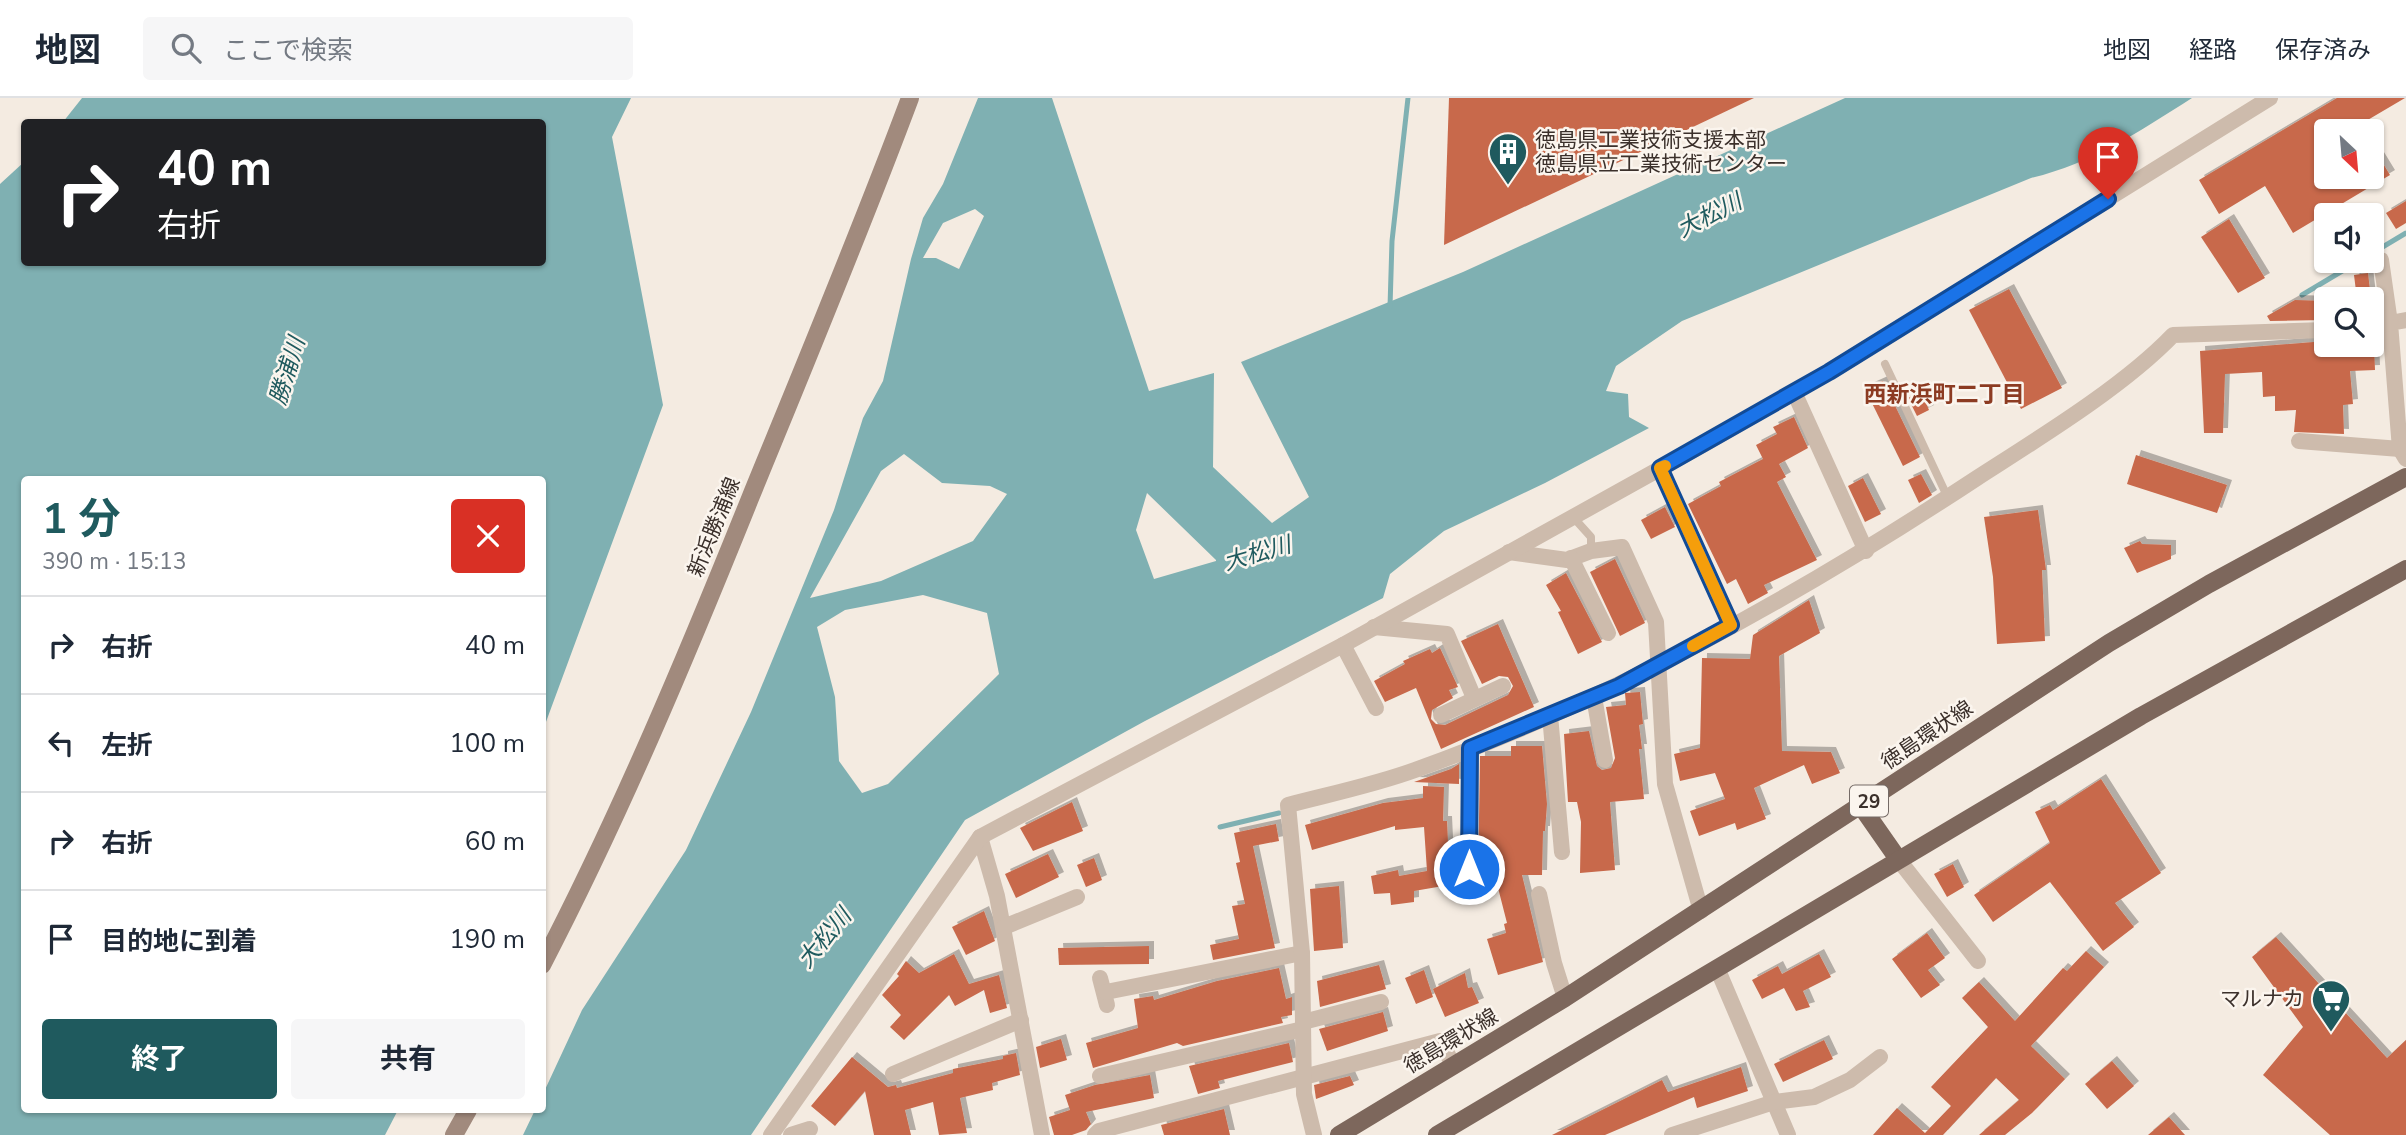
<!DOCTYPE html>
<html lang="ja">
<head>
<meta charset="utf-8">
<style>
  body { margin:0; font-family:"Nunito Sans","Noto Sans JP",sans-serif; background:#f6f6f7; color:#1f2937; height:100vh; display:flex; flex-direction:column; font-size:26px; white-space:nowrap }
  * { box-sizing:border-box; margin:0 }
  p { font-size:23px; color:#747a83 }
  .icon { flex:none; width:38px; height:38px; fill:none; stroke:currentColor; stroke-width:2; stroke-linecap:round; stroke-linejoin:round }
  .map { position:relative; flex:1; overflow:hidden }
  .drawer { position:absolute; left:21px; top:378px; width:525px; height:637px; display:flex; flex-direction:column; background:#fff; border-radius:7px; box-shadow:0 2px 5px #0004 }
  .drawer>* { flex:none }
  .guide { position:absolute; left:21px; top:21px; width:525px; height:147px; border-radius:7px; box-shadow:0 2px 5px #0004; background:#202124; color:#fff; overflow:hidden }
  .needle { width:46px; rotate:154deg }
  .fabs { position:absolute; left:2314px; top:21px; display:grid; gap:14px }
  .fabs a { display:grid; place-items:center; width:70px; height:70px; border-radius:7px; background:#fff; box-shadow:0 2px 5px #0004; font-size:35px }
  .pin { position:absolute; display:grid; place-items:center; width:60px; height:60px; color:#fff; margin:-72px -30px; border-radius:50% 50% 50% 0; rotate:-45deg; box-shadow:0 0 7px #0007 }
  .pin .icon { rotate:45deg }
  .me { position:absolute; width:77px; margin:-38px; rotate:0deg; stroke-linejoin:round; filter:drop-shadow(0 0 5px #0008) }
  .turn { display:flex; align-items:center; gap:24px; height:147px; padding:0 21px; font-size:32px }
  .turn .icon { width:91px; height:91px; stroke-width:2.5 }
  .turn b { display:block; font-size:49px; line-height:60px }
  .round { display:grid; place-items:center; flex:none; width:74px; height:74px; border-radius:7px; background:#f6f6f7 }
  .summary { display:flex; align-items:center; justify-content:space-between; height:119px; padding:0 21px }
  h1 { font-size:42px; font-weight:700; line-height:52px; color:#1f5a5e }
  .cta { display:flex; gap:14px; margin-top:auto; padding:14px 21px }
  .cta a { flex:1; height:80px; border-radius:7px; background:#1f5a5e; color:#fff; font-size:28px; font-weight:700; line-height:80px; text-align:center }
  .cta a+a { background:#f6f6f7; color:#1f2937 }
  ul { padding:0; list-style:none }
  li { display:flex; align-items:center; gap:21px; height:98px; padding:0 21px; border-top:2px solid #e0e1e3 }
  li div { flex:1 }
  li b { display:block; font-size:26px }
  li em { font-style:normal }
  header { display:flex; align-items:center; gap:42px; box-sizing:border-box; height:98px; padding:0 35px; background:#fff; border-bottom:2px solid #e0e1e3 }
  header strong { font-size:33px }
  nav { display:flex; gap:38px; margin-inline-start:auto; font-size:24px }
  .search { width:490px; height:63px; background:#f6f6f7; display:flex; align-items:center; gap:18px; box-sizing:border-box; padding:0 24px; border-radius:7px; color:#747a83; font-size:26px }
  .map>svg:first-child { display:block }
</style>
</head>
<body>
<header>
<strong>地図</strong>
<div class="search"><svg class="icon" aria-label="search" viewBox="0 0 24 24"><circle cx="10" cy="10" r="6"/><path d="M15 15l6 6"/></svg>ここで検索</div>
<nav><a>地図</a><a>経路</a><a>保存済み</a></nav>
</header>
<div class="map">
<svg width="2406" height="1037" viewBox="0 0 2406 1037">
  <defs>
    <filter id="shadow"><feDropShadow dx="5" dy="-5" stdDeviation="0" flood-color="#0004"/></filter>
  </defs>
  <rect width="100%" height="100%" fill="#f4ebe1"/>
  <g fill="#7fb0b2" fill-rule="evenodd">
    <polygon points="82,0 631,0 612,39 663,307 543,632 542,382 24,382 24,1012 398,1012 385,1037 0,1037 0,86 24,64 24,164 542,164 542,24 63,24"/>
    <path d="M 978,0 L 1052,0 L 1149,293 L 1214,275 L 1213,369 L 1272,425 L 1309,399 L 1241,264 L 1463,174 L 1845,0 L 2192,0 C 2140,33 2091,66 2031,80 L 1682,223 L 1616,268 L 1606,293 L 1628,296 L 1629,319 L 1649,330 L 1545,385 L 1444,433 L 1390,476 L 1383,500 L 1145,623 L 965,722 L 751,1037 L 523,1037 L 535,1012 L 542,1012 L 543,996 L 582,912 L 686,752 L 751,614 L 834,412 L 863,320 L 883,283 L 911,161 L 923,120 L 943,86 ZM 975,111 L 984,118 L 959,171 L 936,160 L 923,160 L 943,125 ZM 904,356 L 942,385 L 990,388 L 1007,396 L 973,443 L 881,483 L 810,500 L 881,373 ZM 1147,395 L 1216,462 L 1216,463 L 1154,481 L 1136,432 ZM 923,497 L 987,515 L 999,576 L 888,686 L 862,695 L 839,663 L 835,599 L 817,529 L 845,512 Z"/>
  </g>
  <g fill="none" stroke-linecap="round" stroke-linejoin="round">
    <g stroke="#7fb0b2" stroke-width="5">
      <polyline points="2371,156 2406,135"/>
      <polyline points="2302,197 2359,163"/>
      <polyline points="1390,209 1392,143 1408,0"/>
      <polyline points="1220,729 1279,715"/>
    </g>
  </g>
  <g fill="#c8694b" filter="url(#shadow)">
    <polygon points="1449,0 1754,0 1444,147"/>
    <polygon points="2337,0 2405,0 2349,33 2326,33 2326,79 2371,79 2371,46 2390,77 2293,135 2265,88 2219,116 2199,82"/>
    <polygon points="2406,103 2406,125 2396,131 2386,115"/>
    <polygon points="2229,121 2265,180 2238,195 2201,139"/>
    <polygon points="2368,175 2371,201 2357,201 2354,177"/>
    <polygon points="2009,191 2062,290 2021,311 1969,212"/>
    <polygon points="2295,202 2326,203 2326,222 2270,223 2267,218"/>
    <polygon points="2326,243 2326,247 2335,249 2374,247 2375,272 2350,273 2353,306 2343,307 2344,336 2294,334 2296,312 2275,313 2275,298 2263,299 2262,274 2225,276 2223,335 2204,335 2200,253"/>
    <polygon points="1883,283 1920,359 1903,368 1865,291"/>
    <polygon points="1921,294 1929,312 1917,318 1908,300"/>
    <polygon points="1794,319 1808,350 1779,366 1786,379 1777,384 1817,462 1764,487 1768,495 1748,506 1736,481 1727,486 1688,406 1721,388 1719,384 1763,361 1756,347 1777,336 1773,329"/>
    <polygon points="2136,357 2227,387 2217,415 2127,386"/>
    <polygon points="1921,376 1932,397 1919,405 1908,382"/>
    <polygon points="1863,380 1881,416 1865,424 1848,388"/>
    <polygon points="1665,409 1675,429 1651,441 1641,422"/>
    <polygon points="2038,412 2046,472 2042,472 2045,543 1997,546 1993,479 1984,419"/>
    <polygon points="2140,443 2142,446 2171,447 2171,461 2137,475 2124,450"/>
    <polygon points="1615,461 1645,525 1620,538 1590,474"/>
    <polygon points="1566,475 1602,544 1578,556 1558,514 1561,513 1546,487"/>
    <polygon points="1809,502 1820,535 1779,558 1782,653 1831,654 1840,675 1812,686 1804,667 1754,690 1766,721 1737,732 1735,725 1699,738 1690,713 1725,701 1715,675 1680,683 1674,656 1700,650 1702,560 1750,561 1753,537"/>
    <polygon points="1498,526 1534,609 1441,651 1416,590 1385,604 1374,583 1405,566 1403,563 1430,551 1432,555 1440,550 1458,589 1449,592 1453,600 1432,612 1431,621 1436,626 1445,627 1508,597 1513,588 1508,579 1499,578 1482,586 1461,543"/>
    <polygon points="1640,594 1643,626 1639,627 1642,651 1639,651 1644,701 1610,704 1615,772 1580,775 1581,724 1577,704 1568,704 1564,636 1589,633 1597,668 1602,672 1611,670 1615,660 1606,609 1626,607 1625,595"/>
    <polygon points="1511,648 1542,648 1547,706 1545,733 1543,733 1542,777 1522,777 1543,864 1498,877 1487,841 1506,835 1504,826 1507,825 1496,782 1478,783 1480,658 1511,658"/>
    <polygon points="1459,666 1459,686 1414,684 1451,671"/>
    <polygon points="2101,681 2161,775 2115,805 2134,829 2103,853 2050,784 1993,824 1974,797 2050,745 2035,714 2050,707 2053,712"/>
    <polygon points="1423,688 1444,689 1443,723 1447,723 1449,766 1445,766 1449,787 1414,793 1414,804 1391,807 1390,795 1374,796 1371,778 1398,772 1399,778 1427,773 1424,729 1395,732 1395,728 1312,752 1305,727 1383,705 1423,700"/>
    <polygon points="1072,704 1083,733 1033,753 1020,730"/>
    <polygon points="1276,726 1279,743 1253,748 1275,850 1213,862 1210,847 1239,841 1232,808 1245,806 1236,765 1240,764 1234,735"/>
    <polygon points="1048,756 1059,779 1016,800 1005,776"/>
    <polygon points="1094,760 1102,782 1086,789 1077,767"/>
    <polygon points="1953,766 1964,789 1947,799 1934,776"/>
    <polygon points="1339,788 1343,850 1314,853 1310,791"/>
    <polygon points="984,813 995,843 966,857 952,829"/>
    <polygon points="1927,835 1945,860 1928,872 1940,887 1921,900 1892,861"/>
    <polygon points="2276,839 2387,960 2406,942 2406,1037 2330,1037 2263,977 2303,929 2252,859"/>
    <polygon points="1149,848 1149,866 1059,867 1058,850"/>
    <polygon points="2086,853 2104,869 2031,948 2065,981 2032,1015 2005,1037 1979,1037 2019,1002 1996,980 1943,1037 1873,1037 1897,1010 1925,1035 1951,1008 1931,989 1988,929 1962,900 1979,884 2015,923 2063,870 2067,873"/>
    <polygon points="954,856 969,886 999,877 1007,910 990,915 984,892 955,908 949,897 904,942 890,929 901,917 882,897 899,878 897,876 906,863 919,875"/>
    <polygon points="1819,856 1831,879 1803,893 1810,909 1796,913 1784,890 1762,901 1752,882 1778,868 1782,876"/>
    <polygon points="1379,867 1386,891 1320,909 1317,883"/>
    <polygon points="1279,870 1286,901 1292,899 1292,917 1281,919 1283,925 1183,948 1177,945 1093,970 1086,945 1138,930 1134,901 1153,898 1154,902 1217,883"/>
    <polygon points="1424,872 1433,899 1416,906 1405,880"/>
    <polygon points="1465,875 1468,890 1472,889 1479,905 1445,919 1433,891"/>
    <polygon points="1383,914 1388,933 1327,953 1319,931"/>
    <polygon points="1061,941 1067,962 1040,970 1036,949"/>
    <polygon points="1824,942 1833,961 1783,984 1774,966"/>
    <polygon points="1289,945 1293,964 1218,983 1220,990 1198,996 1189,968"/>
    <polygon points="1016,955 1020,977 992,985 993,992 960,1000 967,1035 939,1037 933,1004 905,1012 911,1037 874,1037 865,993 835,1028 811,1008 852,959 888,989 896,987 897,990 953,975 953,971 1003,961 1003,958"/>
    <polygon points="2112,963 2134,988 2107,1011 2085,986"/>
    <polygon points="1741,969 1748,993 1697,1010 1694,999 1605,1037 1552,1037 1662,982 1668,994"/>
    <polygon points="1150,977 1154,1000 1086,1014 1091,1026 1086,1032 1072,1037 1054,1037 1049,1019 1070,1012 1065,997 1095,987"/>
    <polygon points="1350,978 1354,987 1316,1001 1314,987"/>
    <polygon points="1224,1011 1230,1037 1164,1037 1161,1027"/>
    <polygon points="2169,1019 2185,1037 2148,1037"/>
  </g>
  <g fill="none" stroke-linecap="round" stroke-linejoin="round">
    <g stroke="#cdbbac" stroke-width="8">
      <polyline points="1885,266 1948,400"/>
      <polyline points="1573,419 1591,439 1591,453"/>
    </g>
    <g stroke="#cdbbac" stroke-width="16">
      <polyline points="2406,222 2390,225 2400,351 2406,361"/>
      <polyline points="2371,229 2390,225 2381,162"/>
      <polyline points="1794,294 1866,453"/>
      <polyline points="2299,343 2400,351"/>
      <polyline points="1660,370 1731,527"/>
      <polyline points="1509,454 1567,462 1591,453 1622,449 1656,524 1665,686 1701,813"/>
      <polyline points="1571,460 1608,535"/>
      <polyline points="1374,529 1447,536 1474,600"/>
      <polyline points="1343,547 1376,610"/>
      <polyline points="1594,599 1605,662"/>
      <polyline points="1441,617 1503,588"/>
      <polyline points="1550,617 1562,754"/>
      <polyline points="980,739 997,798 1042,1037"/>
      <polyline points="1898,761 1978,863"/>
      <polyline points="1469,771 1470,650"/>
      <polyline points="1539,796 1554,865 1565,900"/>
      <polyline points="1004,829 1077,799"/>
      <polyline points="1717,870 1788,1037"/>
      <polyline points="1100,880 1107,907"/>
      <polyline points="1106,894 1302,855"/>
      <polyline points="1303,924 1381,904"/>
      <polyline points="893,976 1021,922"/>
      <polyline points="1100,978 1303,931"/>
      <polyline points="771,1037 980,739 1343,547 1706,345 1829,274 2270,0"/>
      <polyline points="791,1037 810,1031"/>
      <polyline points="1095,1037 1099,1033 1440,943 1454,968"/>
      <path d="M 1314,1037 L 1304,996 L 1302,855 L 1288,707 C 1330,696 1374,687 1415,672 C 1614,601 1801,496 1977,380 C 2039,340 2123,289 2173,237 L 2326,232"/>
      <polyline points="1672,1037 1774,1004 1814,999 1850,982 1880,959"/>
    </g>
    <g stroke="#a18a7d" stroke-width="18">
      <path d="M 542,867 C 621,715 687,557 751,398 C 805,266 860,134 910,0"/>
      <polyline points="454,1037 468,1012"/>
    </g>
    <g stroke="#7d675c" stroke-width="18">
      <polyline points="1861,708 1898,761"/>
      <polyline points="1339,1037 1565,900 2109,545 2209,486 2406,379"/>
      <polyline points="1437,1037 2141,618 2406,471"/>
    </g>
  </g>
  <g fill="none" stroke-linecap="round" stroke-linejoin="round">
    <g stroke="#114b97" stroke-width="18">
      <polyline id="route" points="1469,771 1470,650 1619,588 1731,527 1660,370 1829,274 2108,101"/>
    </g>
    <use href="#route" stroke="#1a73e8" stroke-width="12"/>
    <polyline stroke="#f59e0b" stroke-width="12" points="1665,368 1660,370 1731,527 1693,548"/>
  </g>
  <defs>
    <g id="building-pin" transform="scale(2.0125)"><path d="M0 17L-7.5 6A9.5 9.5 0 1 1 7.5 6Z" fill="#1f5a5e" stroke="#fbf5ee"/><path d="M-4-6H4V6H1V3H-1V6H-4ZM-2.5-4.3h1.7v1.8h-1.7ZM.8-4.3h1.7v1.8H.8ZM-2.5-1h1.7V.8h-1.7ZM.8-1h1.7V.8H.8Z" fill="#fff"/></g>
    <g id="supermarket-pin" transform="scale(2.0125)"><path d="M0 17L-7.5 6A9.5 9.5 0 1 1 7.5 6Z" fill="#1f5a5e" stroke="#fbf5ee"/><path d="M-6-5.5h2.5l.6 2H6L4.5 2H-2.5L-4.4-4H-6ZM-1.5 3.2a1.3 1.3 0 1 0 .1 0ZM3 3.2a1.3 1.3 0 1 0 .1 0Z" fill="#fff"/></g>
  </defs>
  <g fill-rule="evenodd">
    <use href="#building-pin" x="1508" y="54"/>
    <use href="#supermarket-pin" x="2331" y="901"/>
  </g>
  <g text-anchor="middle" stroke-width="5" stroke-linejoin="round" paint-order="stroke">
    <rect fill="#fbf5ee" stroke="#756b66" stroke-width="2" x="1850" y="687.5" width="38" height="31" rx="5"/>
    <g font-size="19" font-weight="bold" fill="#3b302b">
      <text x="1869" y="710">29</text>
    </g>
    <g font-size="21" fill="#3b302b" stroke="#fbf5ee" text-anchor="start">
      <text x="1535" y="49">徳島県工業技術支援本部<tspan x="1535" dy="24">徳島県立工業技術センター</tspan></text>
      <text x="2304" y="908" text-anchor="end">マルナカ</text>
    </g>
    <g font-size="21" fill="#3b302b" stroke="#fbf5ee">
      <text transform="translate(714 429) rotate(-68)" y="7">新浜勝浦線</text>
      <text transform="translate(1927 637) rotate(-34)" y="7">徳島環状線</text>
      <text transform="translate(1451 943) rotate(-31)" y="7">徳島環状線</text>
    </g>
    <g font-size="23" font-style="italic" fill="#1f5a5e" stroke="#fbf5ee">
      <text transform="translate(1709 117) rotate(-27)" y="8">大松川</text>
      <text transform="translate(287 273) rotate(-73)" y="8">勝浦川</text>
      <text transform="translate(1257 455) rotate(-16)" y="8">大松川</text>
      <text transform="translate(824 840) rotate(-50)" y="8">大松川</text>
    </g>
    <g font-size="23" font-weight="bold" fill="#8c3b22" stroke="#fbf5ee">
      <text x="1944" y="304">西新浜町二丁目</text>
    </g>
  </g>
</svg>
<div class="fabs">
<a><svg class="needle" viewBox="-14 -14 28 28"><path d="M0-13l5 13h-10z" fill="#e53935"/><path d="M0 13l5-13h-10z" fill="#747a83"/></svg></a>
<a><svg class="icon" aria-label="sound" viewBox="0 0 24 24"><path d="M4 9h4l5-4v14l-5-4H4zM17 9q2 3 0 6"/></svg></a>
<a><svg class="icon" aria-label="search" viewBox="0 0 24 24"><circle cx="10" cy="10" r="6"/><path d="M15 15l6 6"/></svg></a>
</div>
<div class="pin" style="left:2108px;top:101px;background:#d93025"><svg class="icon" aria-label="arrive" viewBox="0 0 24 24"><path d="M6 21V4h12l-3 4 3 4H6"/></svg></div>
<svg class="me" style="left:1469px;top:771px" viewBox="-20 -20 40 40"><circle r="17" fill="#1a73e8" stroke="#fff" stroke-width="3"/><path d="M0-11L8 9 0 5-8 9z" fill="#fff"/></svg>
<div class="guide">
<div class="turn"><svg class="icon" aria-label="right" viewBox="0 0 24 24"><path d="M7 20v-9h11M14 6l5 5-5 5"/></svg><div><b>40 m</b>右折</div></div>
</div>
<section class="drawer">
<div class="summary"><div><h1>1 分</h1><p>390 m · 15:13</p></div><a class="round" style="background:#d93025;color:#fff"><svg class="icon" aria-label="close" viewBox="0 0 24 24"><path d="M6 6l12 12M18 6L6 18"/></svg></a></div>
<ul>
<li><svg class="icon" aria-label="right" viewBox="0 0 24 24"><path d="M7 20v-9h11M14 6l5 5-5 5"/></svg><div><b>右折</b></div><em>40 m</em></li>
<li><svg class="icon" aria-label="left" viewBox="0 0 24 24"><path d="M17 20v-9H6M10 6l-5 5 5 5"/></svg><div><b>左折</b></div><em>100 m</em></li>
<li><svg class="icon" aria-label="right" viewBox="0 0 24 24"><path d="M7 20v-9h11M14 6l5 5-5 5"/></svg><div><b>右折</b></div><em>60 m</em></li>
<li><svg class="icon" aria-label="arrive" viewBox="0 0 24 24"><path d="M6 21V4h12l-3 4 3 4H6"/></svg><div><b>目的地に到着</b></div><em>190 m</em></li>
</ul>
<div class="cta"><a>終了</a><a>共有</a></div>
</section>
</div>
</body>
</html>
